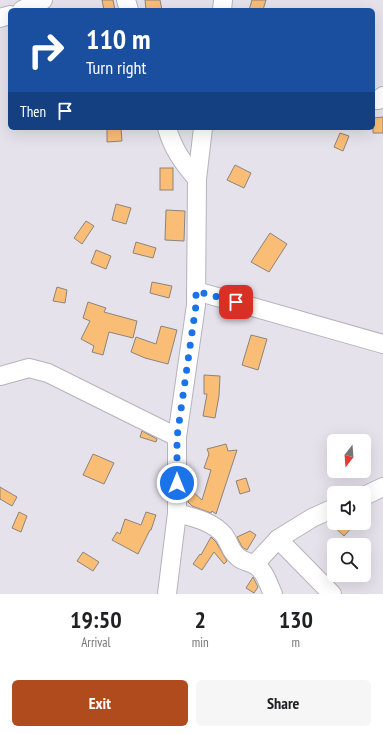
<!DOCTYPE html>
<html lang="en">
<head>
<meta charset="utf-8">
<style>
  body { margin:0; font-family:"PT Sans Narrow",sans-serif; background:#f6f6f6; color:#202124; height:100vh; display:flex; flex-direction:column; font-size:15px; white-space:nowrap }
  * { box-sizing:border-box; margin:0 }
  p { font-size:13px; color:#757577 }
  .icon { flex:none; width:22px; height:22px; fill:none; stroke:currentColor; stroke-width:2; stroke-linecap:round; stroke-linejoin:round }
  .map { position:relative; height:594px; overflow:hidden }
  .details { display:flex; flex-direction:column; background:#fff; flex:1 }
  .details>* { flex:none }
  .top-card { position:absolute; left:8px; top:8px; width:367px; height:122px; border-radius:6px; box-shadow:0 4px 16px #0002; background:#1a4fa0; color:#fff; overflow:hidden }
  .needle { width:26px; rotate:197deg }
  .buttons { position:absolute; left:327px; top:434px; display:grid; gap:8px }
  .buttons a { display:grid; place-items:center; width:44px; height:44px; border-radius:6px; background:#fff; box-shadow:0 4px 16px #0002; font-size:20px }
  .pin { position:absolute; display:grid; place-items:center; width:34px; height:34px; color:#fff; margin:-17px; border-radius:8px; box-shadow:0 2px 6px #0006 }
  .me { position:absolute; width:44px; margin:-22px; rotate:0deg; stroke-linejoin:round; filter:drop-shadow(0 0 3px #0008) }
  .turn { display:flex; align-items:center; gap:14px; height:84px; padding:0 12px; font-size:18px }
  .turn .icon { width:52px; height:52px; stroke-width:2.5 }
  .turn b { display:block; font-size:28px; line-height:34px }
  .then { display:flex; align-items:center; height:38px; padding:0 12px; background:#0003; gap:8px; font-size:15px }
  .eta { display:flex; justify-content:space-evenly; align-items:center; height:68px; text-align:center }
  .eta b { font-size:24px; font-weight:700; line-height:28px }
  .cta { display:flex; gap:8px; margin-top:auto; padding:8px 12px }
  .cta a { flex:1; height:46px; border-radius:6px; background:#b04b1d; color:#fff; font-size:16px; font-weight:700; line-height:46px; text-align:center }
  .cta a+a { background:#f6f6f6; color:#202124 }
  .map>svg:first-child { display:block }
</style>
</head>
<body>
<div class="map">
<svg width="383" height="594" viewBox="0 0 383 594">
  <rect width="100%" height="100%" fill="#e6e2eb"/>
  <g fill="#fabd75" stroke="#8b847d">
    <polygon points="102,0 113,0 115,10 104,10"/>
    <polygon points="145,0 160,0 162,10 146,10"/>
    <polygon points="252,0 266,0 263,10 249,10"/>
    <polygon points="383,117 383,133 373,133 373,118"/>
    <polygon points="107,128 121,128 122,141 107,142"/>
    <polygon points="340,133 349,136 343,151 334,147"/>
    <polygon points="235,165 251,173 244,188 227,180"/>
    <rect x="160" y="168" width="13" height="22"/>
    <polygon points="116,204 131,208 126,224 112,220"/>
    <polygon points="166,210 185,211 184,241 165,240"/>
    <polygon points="86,221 94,226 82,244 74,238"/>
    <polygon points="270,233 287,244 269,272 251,262"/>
    <polygon points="136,242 156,248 153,258 133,253"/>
    <polygon points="96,250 111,256 106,269 91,263"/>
    <polygon points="152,282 172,286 169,298 150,293"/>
    <polygon points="57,287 67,290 65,303 53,301"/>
    <polygon points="88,302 106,308 104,312 137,321 133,338 109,332 103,355 92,352 94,346 81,339 90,321 83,318"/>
    <polygon points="161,326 177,330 168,364 145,358 131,352 136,337 156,344"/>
    <polygon points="251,335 267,339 258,370 242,365"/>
    <polygon points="204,375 220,376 219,396 215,418 203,416 207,394 204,394"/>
    <polygon points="142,431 157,439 156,442 140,437"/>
    <polygon points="226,444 228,451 237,450 216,514 212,511 211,513 192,506 188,502 188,498 193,492 202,500 211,470 204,468 209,454 207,449"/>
    <polygon points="93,454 114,463 104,484 83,475"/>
    <polygon points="246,478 250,491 240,494 236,481"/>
    <polygon points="0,487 17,497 12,506 0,499"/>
    <polygon points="19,512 27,516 21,532 12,528"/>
    <polygon points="146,512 156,515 151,530 150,530 138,554 112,540 117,532 120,534 125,519 141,525"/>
    <polygon points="330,523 356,523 344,536"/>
    <polygon points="250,531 256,535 247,550 242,547 237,537"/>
    <polygon points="211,537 216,542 227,561 224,564 214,552 202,570 193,564 200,554 201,555"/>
    <polygon points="83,552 99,562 93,571 77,561"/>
    <polygon points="253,577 258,587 254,593 246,588"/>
  </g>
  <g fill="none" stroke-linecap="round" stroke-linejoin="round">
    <g stroke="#b7b2bb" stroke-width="20">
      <g id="minor">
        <polyline points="126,0 129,10"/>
        <polyline points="22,10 43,0"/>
        <polyline points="222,10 223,0"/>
        <polyline points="0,18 10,15"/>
        <polyline points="373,100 378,100 383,96"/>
        <path d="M 167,128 C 173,149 183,163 197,179"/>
        <polyline points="196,291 383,344"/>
        <polyline points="0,376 29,368 48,373 177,437"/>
        <polyline points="364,496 383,487"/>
        <path d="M 177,513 C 194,518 212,521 224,535 C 230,543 230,552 239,558 C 243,561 249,562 253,564 C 265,569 268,584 273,594"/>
        <polyline points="278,539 332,594"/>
        <polyline points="255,564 278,539 312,518 334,508"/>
        <polyline points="167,594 177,513 177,437 196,305 197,179 203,128"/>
      </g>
    </g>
    <use href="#minor" stroke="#fff" stroke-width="18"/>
  </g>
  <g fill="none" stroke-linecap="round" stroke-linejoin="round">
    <polyline stroke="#1a73e8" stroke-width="7" stroke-dasharray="0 12.6" points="177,483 177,437 196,305 196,291 236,302"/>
  </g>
</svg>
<div class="buttons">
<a><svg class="needle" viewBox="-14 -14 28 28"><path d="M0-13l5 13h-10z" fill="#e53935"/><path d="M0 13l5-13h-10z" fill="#757577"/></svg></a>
<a><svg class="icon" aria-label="sound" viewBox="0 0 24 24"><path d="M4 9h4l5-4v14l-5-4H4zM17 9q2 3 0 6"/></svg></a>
<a><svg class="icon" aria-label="search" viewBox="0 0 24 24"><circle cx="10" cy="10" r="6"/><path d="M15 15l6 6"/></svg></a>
</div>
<div class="pin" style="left:236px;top:302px;background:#d93025"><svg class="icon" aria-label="arrive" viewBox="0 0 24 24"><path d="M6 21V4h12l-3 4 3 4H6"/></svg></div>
<svg class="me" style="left:177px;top:483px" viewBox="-20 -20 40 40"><circle r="17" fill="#1a73e8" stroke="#fff" stroke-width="3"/><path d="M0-11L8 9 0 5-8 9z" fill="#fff"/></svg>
<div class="top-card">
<div class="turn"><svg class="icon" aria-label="right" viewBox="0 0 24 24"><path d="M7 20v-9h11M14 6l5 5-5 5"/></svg><div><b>110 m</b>Turn right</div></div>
<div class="then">Then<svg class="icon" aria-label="arrive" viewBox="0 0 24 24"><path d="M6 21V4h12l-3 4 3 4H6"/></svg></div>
</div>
</div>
<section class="details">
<div class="eta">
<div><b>19:50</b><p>Arrival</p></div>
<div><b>2</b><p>min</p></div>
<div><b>130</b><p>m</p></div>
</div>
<div class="cta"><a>Exit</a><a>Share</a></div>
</section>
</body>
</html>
